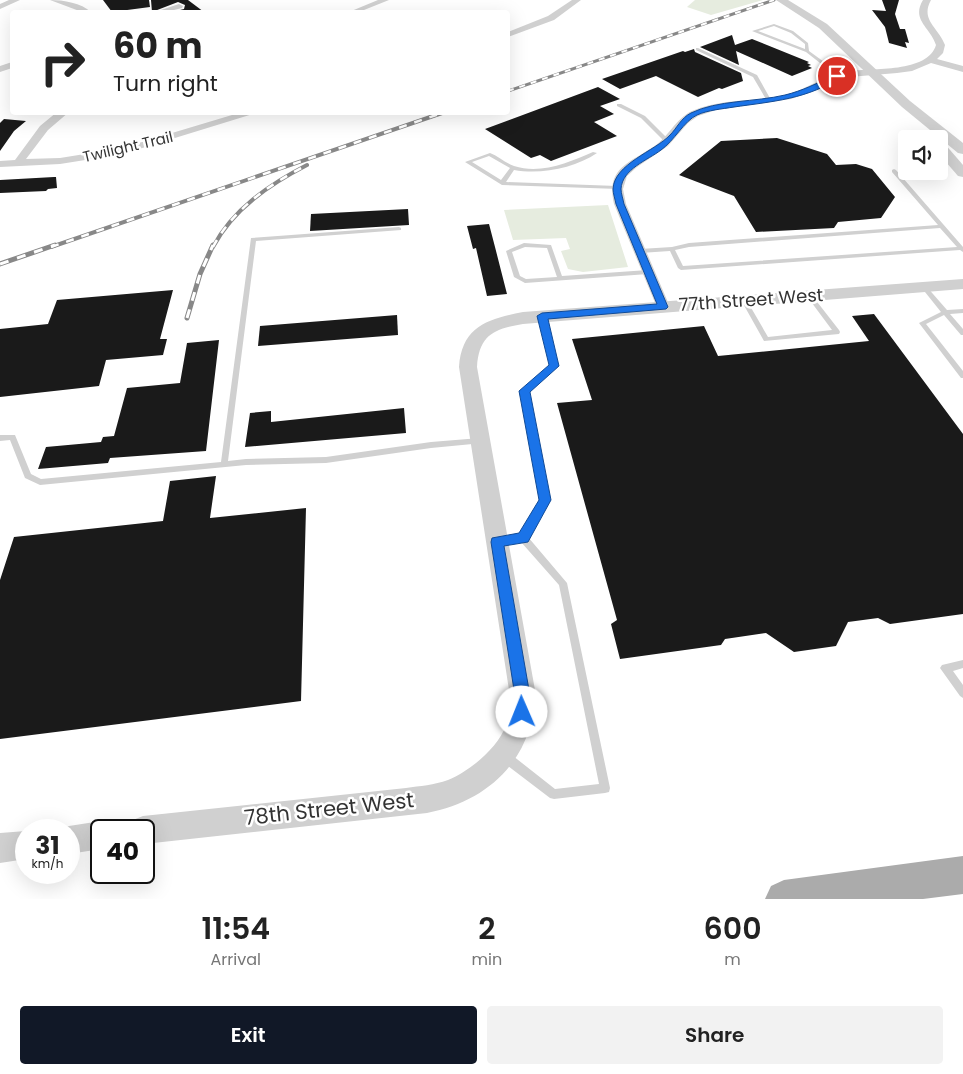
<!DOCTYPE html>
<html lang="en">
<head>
<meta charset="utf-8">
<style>
  body { margin:0; font-family:Poppins,sans-serif; background:#f2f2f2; color:#222; height:100vh; display:flex; flex-direction:column; font-size:19px; white-space:nowrap }
  * { box-sizing:border-box; margin:0 }
  p { font-size:16px; color:#767676 }
  .icon { flex:none; width:28px; height:28px; fill:none; stroke:currentColor; stroke-width:2; stroke-linecap:round; stroke-linejoin:round }
  .map { position:relative; height:899px; overflow:hidden }
  .side { display:flex; flex-direction:column; background:#fff; flex:1 }
  .side>* { flex:none }
  .top-card { position:absolute; left:10px; top:10px; width:500px; height:105px; border-radius:5px; box-shadow:0 5px 20px #0002; background:#fff; color:#222; overflow:hidden }
  .fabs { position:absolute; left:898px; top:130px; display:grid; gap:10px }
  .fabs a { display:grid; place-items:center; width:50px; height:50px; border-radius:5px; background:#fff; box-shadow:0 5px 20px #0002; font-size:25px }
  .speed { position:absolute; left:15px; top:819px; display:flex; gap:10px; font-size:25px; font-weight:700; text-align:center }
  .speed>* { display:grid; place-content:center; width:65px; height:65px; border-radius:50%; background:#fff; box-shadow:0 5px 20px #0002; line-height:1 }
  .speed small { font-size:12px; font-weight:400 }
  .speed .limit { border:2px solid #111; border-radius:8px; background:#fff; color:#111 }
  .pin { position:absolute; display:grid; place-items:center; width:42px; height:42px; color:#fff; margin:-21px; border:2px solid #fff; border-radius:50%; box-shadow:0 1px 5px #0007 }
  .me { position:absolute; width:55px; margin:-28px; rotate:359deg; stroke-linejoin:round; filter:drop-shadow(0 0 4px #0008) }
  .turn { display:flex; align-items:center; gap:18px; height:105px; padding:0 20px; font-size:22px }
  .turn .icon { width:65px; height:65px; stroke-width:2.5 }
  .turn b { display:block; font-size:35px; line-height:42px }
  .eta { display:flex; justify-content:space-evenly; align-items:center; height:85px; text-align:center }
  .eta b { font-size:30px; font-weight:600; line-height:35px }
  .button { display:flex; gap:10px; margin-top:auto; padding:10px 20px }
  .button a { flex:1; height:58px; border-radius:5px; background:#111827; color:#fff; font-size:20px; font-weight:600; line-height:58px; text-align:center }
  .button a+a { background:#f2f2f2; color:#222 }
  .map>svg:first-child { display:block }
</style>
</head>
<body>
<div class="map">
<svg width="963" height="899" viewBox="0 0 963 899">
  <rect width="100%" height="100%" fill="#fff"/>
  <g fill="#e6ecdf">
    <polygon points="695,0 763,0 711,15 687,7"/>
    <polygon points="608,205 628,267 583,272 568,269 561,251 570,249 566,238 513,240 504,210"/>
  </g>
  <g fill="#1a1a1a">
    <polygon points="103,0 149,0 150,7 112,12"/>
    <polygon points="151,0 188,0 204,12 172,12 184,9 185,5 178,2 152,12"/>
    <polygon points="882,0 899,0 895,14 900,29 905,29 909,43 905,42 907,48 889,43 885,27 872,10 886,11"/>
    <polygon points="732,35 735,45 752,39 809,62 807,63 811,65 808,66 812,68 792,76 736,51 739,65 700,47"/>
    <polygon points="694,49 695,52 741,73 743,81 722,89 719,88 698,97 656,76 620,89 602,79 683,51 685,52"/>
    <polygon points="598,87 620,99 600,106 614,114 594,122 617,136 551,161 540,155 531,158 485,129"/>
    <polygon points="4,119 26,121 14,131 0,151 0,123"/>
    <polygon points="777,138 827,154 836,165 856,164 872,169 895,197 881,218 838,222 834,228 756,232 734,196 679,175 721,141"/>
    <polygon points="54,177 56,177 57,188 48,189 46,191 0,193 0,180"/>
    <polygon points="408,209 409,225 310,231 311,214"/>
    <polygon points="489,224 495,247 507,294 487,296 476,248 473,249 467,226"/>
    <polygon points="173,290 160,339 167,339 163,355 106,360 99,386 0,397 0,329 48,324 57,300"/>
    <polygon points="874,314 963,434 963,614 890,624 878,618 848,622 836,646 794,652 766,633 725,639 721,645 620,659 611,624 617,620 557,403 592,400 572,339 704,326 718,356 869,341 852,316"/>
    <polygon points="397,315 398,335 258,346 260,326"/>
    <polygon points="219,340 206,451 110,458 108,463 38,469 46,447 101,442 103,437 114,436 127,388 180,383 187,343"/>
    <polygon points="404,408 406,433 245,447 250,413 271,411 271,422"/>
    <polygon points="216,476 210,518 306,508 301,701 0,739 0,580 14,537 163,521 170,481"/>
  </g>
  <g fill="none" stroke-linecap="round" stroke-linejoin="round">
    <g fill="#d0d0d0" fill-rule="evenodd">
      <path d="M 774,24 L 793,31 L 808,43 L 809,51 L 842,75 L 842,77 L 838,77 L 806,52 L 752,31 ZM 774,26 L 791,33 L 805,44 L 805,49 L 758,31 Z"/>
      <polygon points="696,48 698,48 757,75 771,100 771,101 767,101 753,77 696,50"/>
      <polygon points="617,104 621,104 645,116 669,140 669,142 665,142 641,118 617,106"/>
      <path d="M 593,152 L 597,153 C 575,168 541,175 514,170 L 506,182 L 617,186 L 620,188 L 619,189 L 502,185 L 465,162 L 490,153 C 498,156 505,163 514,166 C 541,175 569,162 593,152 ZM 489,156 L 510,168 L 501,180 L 472,162 Z"/>
      <path d="M 894,169 L 896,170 L 963,247 L 963,252 L 960,250 L 681,270 L 678,268 L 670,251 L 640,253 L 637,251 L 640,249 L 672,247 L 689,243 L 938,225 L 892,172 L 892,170 ZM 940,228 L 957,247 L 683,266 L 675,250 L 689,247 Z"/>
      <polygon points="399,227 401,228 401,230 256,241 228,461 246,459 326,457 431,442 480,438 484,441 483,443 431,448 326,463 246,465 40,485 25,478 10,440 0,441 0,435 15,435 31,474 41,479 221,462 251,238"/>
      <path d="M 524,243 L 551,245 L 562,276 L 648,270 L 651,272 L 648,274 L 525,283 L 514,277 L 506,251 ZM 525,247 L 547,248 L 557,277 L 526,279 L 520,276 L 512,252 Z"/>
      <polygon points="924,285 926,286 947,310 963,309 963,313 950,314 963,329 963,335 961,335 944,315 926,324 963,371 963,378 961,378 919,323 941,312 921,287"/>
      <polygon points="809,293 811,294 839,330 840,332 839,334 764,341 741,300 742,299 746,299 768,337 832,330 806,295"/>
      <polygon points="542,314 545,316 557,366 528,392 549,500 528,537 567,583 610,788 609,792 605,793 554,799 550,798 500,760 499,756 500,752 504,751 508,752 555,789 599,784 559,585 521,542 499,546 496,544 495,542 496,540 499,538 520,535 541,500 520,391 550,365 539,316"/>
      <polygon points="963,660 963,668 953,671 963,685 963,698 960,696 940,668 942,665"/>
    </g>
    <g fill="#d0d0d0" fill-rule="evenodd">
      <polygon points="9,0 20,0 0,9 0,4"/>
      <path d="M 50,0 C 64,0 81,3 91,12 L 82,12 Z"/>
      <polygon points="378,0 389,0 359,12 349,12"/>
      <polygon points="572,0 581,0 554,20 508,37 508,32 548,16"/>
      <path d="M 923,0 L 931,0 C 920,20 938,27 945,45 L 943,53 L 937,59 L 963,66 L 963,72 L 931,63 L 912,71 L 897,73 L 849,77 L 837,79 L 820,89 L 791,99 L 716,110 L 698,116 L 688,123 L 668,146 L 637,167 L 627,176 L 623,189 L 626,204 L 670,307 L 668,310 L 658,310 L 614,204 C 606,169 627,164 653,147 C 668,138 675,119 692,111 C 721,98 755,102 785,95 C 808,89 826,74 849,71 C 872,68 928,73 936,45 C 930,27 911,20 923,0 Z"/>
      <polygon points="179,4 183,6 182,8 166,12 155,12"/>
      <polygon points="12,62 12,68 0,72 0,66"/>
      <polygon points="57,112 69,112 48,130 26,159 60,158 122,148 242,112 259,112 123,154 60,164 0,167 0,161 15,160 40,126"/>
    </g>
    <g fill="#d0d0d0" fill-rule="evenodd">
      <polygon points="776,0 788,0 827,24 910,101 963,143 963,154 958,153 902,107 819,28"/>
      <polygon points="939,142 944,143 963,165 963,177 958,176 939,154"/>
      <path d="M 963,279 L 963,289 L 523,324 C 494,329 479,335 477,367 L 535,690 C 535,756 491,801 427,813 L 144,844 L 144,830 L 129,830 L 133,820 L 143,816 L 406,788 C 420,786 434,785 448,780 C 470,771 498,748 506,725 C 509,714 509,701 509,690 L 459,367 C 462,326 488,319 523,312 Z"/>
      <polygon points="101,821 111,825 113,830 101,830 101,849 69,854 69,830 59,830 69,826"/>
      <polygon points="26,831 26,859 0,863 0,833"/>
    </g>
    <polygon fill="#ababab" fill-rule="evenodd" points="963,856 963,894 923,899 765,899 771,886 784,880"/>
    <g stroke="#888" stroke-width="3">
      <polyline id="rail-far2" points="508,91 774,0"/>
    </g>
    <g stroke="#888" stroke-width="4">
      <g id="rail-far1">
        <polyline points="51,247 445,112"/>
        <path d="M 213,247 C 233,209 270,184 307,165"/>
      </g>
    </g>
    <g stroke="#888" stroke-width="5">
      <g id="rail">
        <polyline points="0,264 55,245"/>
        <polyline points="187,318 200,274 213,245"/>
      </g>
    </g>
    <use href="#rail-far2" stroke="#fff" stroke-width="2" stroke-dasharray="6" stroke-linecap="butt"/>
    <use href="#rail-far1" stroke="#fff" stroke-width="2.5" stroke-dasharray="8" stroke-linecap="butt"/>
    <use href="#rail" stroke="#fff" stroke-width="3" stroke-dasharray="9" stroke-linecap="butt"/>
  </g>
  <path fill="#1a73e8" stroke="#114b97" d="M 834,75 L 840,76 C 812,99 768,102 734,107 C 722,109 708,110 697,115 C 684,121 674,141 661,150 C 648,160 622,169 621,189 C 621,193 623,199 624,204 L 668,307 L 666,309 L 548,319 L 559,366 L 530,392 L 551,500 L 528,542 L 504,546 L 529,690 L 529,712 L 527,718 L 522,720 L 516,718 L 514,712 L 514,690 L 491,542 L 492,538 L 519,533 L 539,500 L 519,391 L 549,365 L 537,316 L 542,313 L 657,304 L 616,204 C 615,199 613,193 613,189 C 614,164 655,151 670,135 C 677,128 681,118 691,113 C 717,100 756,102 785,95 C 802,91 818,83 834,75 Z"/>
  <g text-anchor="middle" stroke-width="5" stroke-linejoin="round" paint-order="stroke">
    <g font-size="15" fill="#333" stroke="#fff">
      <text transform="translate(128 147) rotate(-13)" y="5">Twilight Trail</text>
    </g>
    <g font-size="18" fill="#333" stroke="#fff">
      <text transform="translate(751 300) rotate(-4)" y="6">77th Street West</text>
    </g>
    <g font-size="21" fill="#333" stroke="#fff">
      <text transform="translate(329 809) rotate(-6)" y="7">78th Street West</text>
    </g>
  </g>
</svg>
<div class="fabs">
<a><svg class="icon" aria-label="sound" viewBox="0 0 24 24"><path d="M4 9h4l5-4v14l-5-4H4zM17 9q2 3 0 6"/></svg></a>
</div>
<div class="speed"><div>31<small>km/h</small></div><div class="limit">40</div></div>
<div class="pin" style="left:837px;top:76px;background:#d93025"><svg class="icon" aria-label="arrive" viewBox="0 0 24 24"><path d="M6 21V4h12l-3 4 3 4H6"/></svg></div>
<svg class="me" style="left:522px;top:712px" viewBox="-20 -20 40 40"><circle r="19" fill="#fff"/><path d="M0-13L10 11 0 6-10 11z" fill="#1a73e8"/></svg>
<div class="top-card">
<div class="turn"><svg class="icon" aria-label="right" viewBox="0 0 24 24"><path d="M7 20v-9h11M14 6l5 5-5 5"/></svg><div><b>60 m</b>Turn right</div></div>
</div>
</div>
<section class="side">
<div class="eta">
<div><b>11:54</b><p>Arrival</p></div>
<div><b>2</b><p>min</p></div>
<div><b>600</b><p>m</p></div>
</div>
<div class="button"><a>Exit</a><a>Share</a></div>
</section>
</body>
</html>
